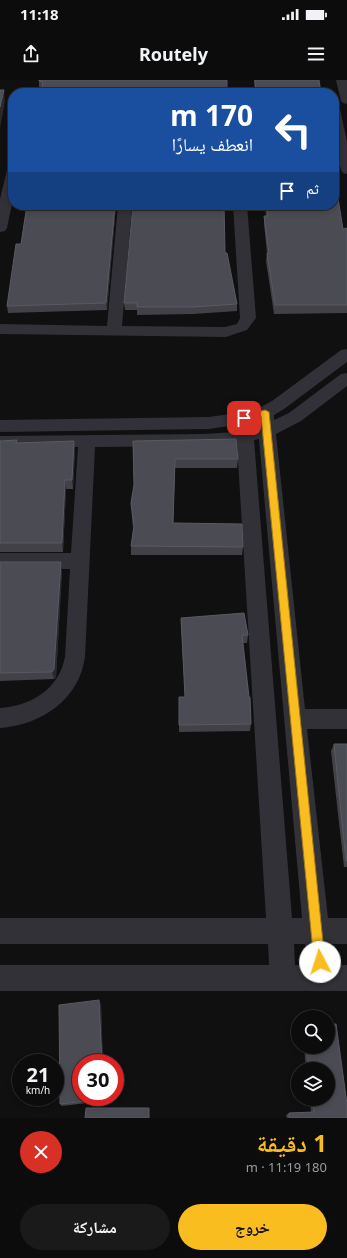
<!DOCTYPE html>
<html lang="ar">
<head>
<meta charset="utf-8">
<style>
  body { margin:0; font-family:"Noto Sans","Noto Naskh Arabic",sans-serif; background:#1a1a1b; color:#f1f3f6; direction:rtl; height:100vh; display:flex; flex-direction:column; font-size:15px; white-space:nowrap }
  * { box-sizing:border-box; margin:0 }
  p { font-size:13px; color:#9a9b9d }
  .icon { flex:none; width:22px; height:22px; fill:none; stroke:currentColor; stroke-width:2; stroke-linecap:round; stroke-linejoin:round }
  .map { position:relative; height:1038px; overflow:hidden; direction:ltr }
  .sheet { display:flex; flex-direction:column; background:#0c0c0d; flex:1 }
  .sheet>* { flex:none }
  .top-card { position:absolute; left:8px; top:8px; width:331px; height:122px; border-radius:16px; box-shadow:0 2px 6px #0003,0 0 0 1px #2c2c2e; direction:rtl; background:#1a4fa0; color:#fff; overflow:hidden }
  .fabs { position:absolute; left:291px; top:930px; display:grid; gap:8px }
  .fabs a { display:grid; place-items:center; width:44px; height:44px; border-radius:50%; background:#0c0c0d; box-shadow:0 2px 6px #0003,0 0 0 1px #2c2c2e; font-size:20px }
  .speed { position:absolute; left:12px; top:974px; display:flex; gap:8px; font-size:20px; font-weight:700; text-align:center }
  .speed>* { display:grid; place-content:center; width:52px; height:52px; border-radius:50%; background:#0c0c0d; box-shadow:0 2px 6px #0003,0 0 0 1px #2c2c2e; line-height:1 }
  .speed small { font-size:10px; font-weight:400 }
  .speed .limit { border:6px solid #d22; background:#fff; color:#111 }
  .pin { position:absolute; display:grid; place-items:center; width:34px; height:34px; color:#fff; margin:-17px; border-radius:8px; box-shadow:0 2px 6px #0006 }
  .me { position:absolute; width:44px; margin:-22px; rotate:355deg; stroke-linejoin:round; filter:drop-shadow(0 0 3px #0008) }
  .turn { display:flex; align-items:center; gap:14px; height:84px; padding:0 20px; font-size:18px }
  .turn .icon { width:52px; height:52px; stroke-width:2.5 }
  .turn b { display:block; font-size:28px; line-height:34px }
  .then { display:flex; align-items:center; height:38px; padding:0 20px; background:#0003; gap:8px; font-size:15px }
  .round { display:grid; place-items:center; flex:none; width:42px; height:42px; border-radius:21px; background:#1a1a1b }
  .head { display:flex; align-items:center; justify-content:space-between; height:68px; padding:0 20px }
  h1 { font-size:24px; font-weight:700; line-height:30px; color:#fabd1f }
  .button { display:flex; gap:8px; margin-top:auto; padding:8px 20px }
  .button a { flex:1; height:46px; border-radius:24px; background:#fabd1f; color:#111; font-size:16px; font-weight:700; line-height:46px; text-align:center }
  .button a+a { background:#1a1a1b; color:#f1f3f6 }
  .status { display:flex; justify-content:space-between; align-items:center; height:28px; padding:0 20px; background:#0c0c0d; direction:ltr }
  .status svg { height:11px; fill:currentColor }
  header { display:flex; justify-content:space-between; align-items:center; height:52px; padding:0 20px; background:#0c0c0d; font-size:18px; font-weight:700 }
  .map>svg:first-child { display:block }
</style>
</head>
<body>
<div class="status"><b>11:18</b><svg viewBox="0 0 49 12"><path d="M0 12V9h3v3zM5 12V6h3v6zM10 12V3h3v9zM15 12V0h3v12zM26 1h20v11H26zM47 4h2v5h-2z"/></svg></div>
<header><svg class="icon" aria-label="menu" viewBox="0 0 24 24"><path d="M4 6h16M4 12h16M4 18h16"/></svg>Routely<svg class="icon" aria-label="share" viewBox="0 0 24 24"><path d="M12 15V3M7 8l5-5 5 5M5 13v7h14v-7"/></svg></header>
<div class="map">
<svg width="347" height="1038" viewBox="0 0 347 1038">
  <rect width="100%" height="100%" fill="#101011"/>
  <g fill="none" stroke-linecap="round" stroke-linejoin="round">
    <g fill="#313137" fill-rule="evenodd">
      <polygon points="336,0 347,0 347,24 343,23 341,21"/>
      <polygon points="334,26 338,27 340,29 347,62 347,94 343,93 341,90 334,57"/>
      <polygon points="13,86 13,119 7,148 5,151 0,152 0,119 7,90 9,87"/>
      <polygon points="118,125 132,125 122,246 225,247 237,244 240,238 233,125 247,125 256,238 247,250 226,257 0,254 0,244 107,246"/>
      <path d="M 347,269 L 347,282 L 284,329 L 274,335 L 274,340 L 289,333 L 341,294 L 347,293 L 347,306 L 301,341 L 276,354 L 305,629 L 347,629 L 347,649 L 307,649 L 328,838 L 347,838 L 347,864 L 331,864 L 333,885 L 347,885 L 347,911 L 0,911 L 0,885 L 269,885 L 268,864 L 0,864 L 0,838 L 266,838 L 237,364 L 203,366 L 95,367 L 85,577 C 79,620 41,645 0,648 L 0,628 C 31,626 59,609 65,577 L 70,489 L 0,489 L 0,473 L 71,473 L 78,367 L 0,368 L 0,356 L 203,354 L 236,352 L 236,345 L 209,349 L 0,352 L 0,340 L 209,337 L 244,332 L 259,328 L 272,321 L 341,270 ZM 257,340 L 258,348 L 253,349 L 253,341 ZM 259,359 L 302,838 L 292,838 L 254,360 ZM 294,864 L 305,864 L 307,885 L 295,885 Z"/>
    </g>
  </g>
  <g fill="#414147">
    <polygon points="227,0 227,13 43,13 42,9 39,8 39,1"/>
    <polygon points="254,0 319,0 321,13 255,13"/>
    <polygon points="334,57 336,62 335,68 334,68"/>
    <polygon points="27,125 116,125 107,230 8,233 7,226 21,164"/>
    <polygon points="265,125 334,125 343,149 347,148 347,233 274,234 266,181 267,173 264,144 264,136 266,136"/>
    <polygon points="225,173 237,224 237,231 193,234 137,235 137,230 125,230 124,223"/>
    <polygon points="0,361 17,363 74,361 75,369 73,409 66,409 63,472 0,472"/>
    <polygon points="133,361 238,379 237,388 175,388 173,443 243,467 242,475 131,475 131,466 133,449 131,423 134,405"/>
    <polygon points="0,482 62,490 56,597 54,599 0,601"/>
    <polygon points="181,538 248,555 247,563 243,563 251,644 250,651 179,652 179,617 185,617"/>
    <polygon points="334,664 347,664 347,787 344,787 331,671"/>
    <polygon points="101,924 104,1021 62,1026 60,1024"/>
    <polygon points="304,967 328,967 347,1038 287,1038 286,1035 289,1033 311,1032 310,1019 328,1019 328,989 306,989"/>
  </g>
  <g fill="#29292d">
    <polygon points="4,10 5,22 0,48 0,27"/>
    <polygon points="115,125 116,125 107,230 106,223"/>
    <polygon points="74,361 75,369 73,409 72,400"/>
    <polygon points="65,400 66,409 63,472 62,463"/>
    <polygon points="61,482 62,490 56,597 54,599 52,592"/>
    <polygon points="99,920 101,924 103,983 102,983"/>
  </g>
  <g fill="#4b4c53" stroke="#595a62">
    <polygon points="39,0 227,0 227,9 216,9 216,13 50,13 50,9 42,9 43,2 39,1"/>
    <polygon points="255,0 319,0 321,13 256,13"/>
    <polygon points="0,10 4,10 0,27"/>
    <polygon points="334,94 343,149 347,148 347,225 275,225 267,173 269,173 264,136 268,136 267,125 334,125"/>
    <polygon points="27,125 115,125 106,223 7,226 16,164 21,164"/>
    <polygon points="133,125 224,125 225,173 227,173 237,224 193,227 137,227 137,223 124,223"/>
    <polygon points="236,359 238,379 175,379 173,443 242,444 243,467 131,466 134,447 131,423 134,405 133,361"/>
    <polygon points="17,360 16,363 74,361 72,400 65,400 62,463 0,463 0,361"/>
    <polygon points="0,482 61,482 54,589 52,592 0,593"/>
    <polygon points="244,533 248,555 242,555 249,617 250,617 251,644 179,645 179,617 185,617 181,538"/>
    <polygon points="334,664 347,664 347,781 346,781"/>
    <polygon points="99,920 102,983 81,983 81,1017 103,1017 103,1019 60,1024 59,925"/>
    <polygon points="336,944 347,1024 347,1038 289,1038 289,1033 314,1032 313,1019 328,1019 328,989 309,989 307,967 328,967 328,945"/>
    <polygon points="86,1028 149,1028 149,1038 85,1038"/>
  </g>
  <polygon fill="#fabd1f" stroke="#a27b14" points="265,330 269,332 325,882 324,887 320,888 315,887 314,882 261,336 244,341 240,338 241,336"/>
</svg>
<div class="fabs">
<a><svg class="icon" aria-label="search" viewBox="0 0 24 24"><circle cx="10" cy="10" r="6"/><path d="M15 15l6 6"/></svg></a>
<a><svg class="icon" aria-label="layers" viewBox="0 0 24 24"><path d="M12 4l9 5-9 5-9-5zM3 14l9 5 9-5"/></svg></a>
</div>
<div class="speed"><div>21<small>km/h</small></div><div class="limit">30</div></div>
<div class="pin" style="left:244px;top:338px;background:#d93025"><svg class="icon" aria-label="arrive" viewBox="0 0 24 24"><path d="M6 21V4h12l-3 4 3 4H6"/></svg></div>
<svg class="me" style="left:320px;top:882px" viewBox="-20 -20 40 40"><circle r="19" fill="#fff"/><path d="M0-13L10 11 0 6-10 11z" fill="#fabd1f"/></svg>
<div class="top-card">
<div class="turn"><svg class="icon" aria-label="left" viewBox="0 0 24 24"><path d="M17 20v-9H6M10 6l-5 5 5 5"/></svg><div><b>170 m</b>انعطف يسارًا</div></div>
<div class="then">ثم<svg class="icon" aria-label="arrive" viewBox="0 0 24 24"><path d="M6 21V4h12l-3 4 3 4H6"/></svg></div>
</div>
</div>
<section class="sheet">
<div class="head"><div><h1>1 دقيقة</h1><p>180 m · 11:19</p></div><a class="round" style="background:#d93025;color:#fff"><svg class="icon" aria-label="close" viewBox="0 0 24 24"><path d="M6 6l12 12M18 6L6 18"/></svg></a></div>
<div class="button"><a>خروج</a><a>مشاركة</a></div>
</section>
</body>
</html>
